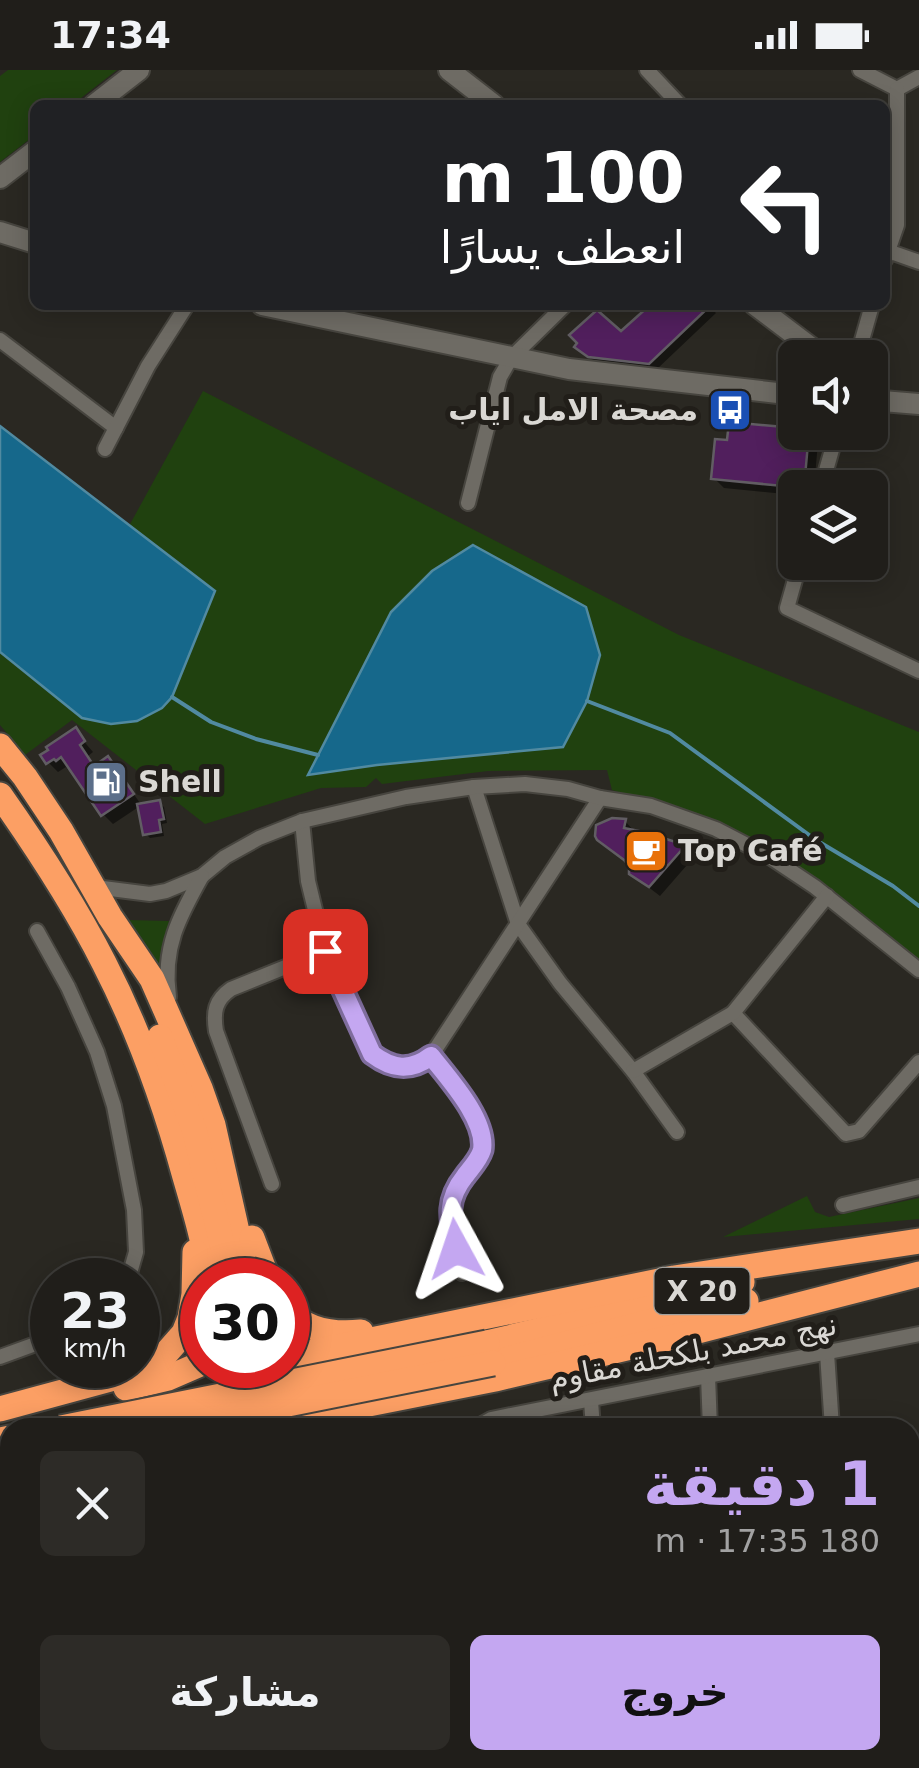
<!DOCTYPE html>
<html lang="ar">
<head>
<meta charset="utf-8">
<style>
  body { margin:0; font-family:"DejaVu Sans","Noto Sans Arabic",sans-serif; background:#2d2b27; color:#f1f3f6; direction:rtl; height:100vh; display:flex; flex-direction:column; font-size:38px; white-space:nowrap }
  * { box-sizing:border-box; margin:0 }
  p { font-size:32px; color:#a2a2a2 }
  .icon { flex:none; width:55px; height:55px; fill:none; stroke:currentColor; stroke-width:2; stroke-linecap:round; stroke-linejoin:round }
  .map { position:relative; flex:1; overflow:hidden; direction:ltr }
  .side { position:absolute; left:0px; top:1348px; width:920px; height:352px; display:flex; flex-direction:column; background:#201e1a; border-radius:30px 30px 0 0; box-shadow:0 5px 25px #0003,0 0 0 2px #3d3c39; direction:rtl }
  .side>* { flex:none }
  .banner { position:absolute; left:30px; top:30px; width:860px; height:210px; border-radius:15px; box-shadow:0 5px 25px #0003,0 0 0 2px #3d3c39; direction:rtl; background:#202124; color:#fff; overflow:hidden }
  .controls { position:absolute; left:778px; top:270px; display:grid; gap:20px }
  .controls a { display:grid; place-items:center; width:110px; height:110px; border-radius:15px; background:#201e1a; box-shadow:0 5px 25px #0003,0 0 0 2px #3d3c39; font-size:50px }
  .speed { position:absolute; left:30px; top:1188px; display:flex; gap:20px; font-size:50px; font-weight:700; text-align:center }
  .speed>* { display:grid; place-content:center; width:130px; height:130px; border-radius:50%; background:#201e1a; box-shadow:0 5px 25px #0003,0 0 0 2px #3d3c39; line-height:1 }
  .speed small { font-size:25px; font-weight:400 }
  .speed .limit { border:15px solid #d22; background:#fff; color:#111 }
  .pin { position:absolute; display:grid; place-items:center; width:85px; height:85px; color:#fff; margin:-42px; border-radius:20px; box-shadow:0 5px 15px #0006 }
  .me { position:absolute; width:110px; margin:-55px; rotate:355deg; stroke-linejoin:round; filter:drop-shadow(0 0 8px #0008) }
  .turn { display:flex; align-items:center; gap:35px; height:210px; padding:0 40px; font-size:45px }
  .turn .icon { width:130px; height:130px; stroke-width:2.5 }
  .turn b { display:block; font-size:70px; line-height:85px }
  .round { display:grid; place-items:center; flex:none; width:105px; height:105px; border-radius:15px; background:#2d2b27 }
  .summary { display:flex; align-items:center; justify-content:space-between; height:170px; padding:0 40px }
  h1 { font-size:60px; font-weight:700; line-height:75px; color:#c4a7f1 }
  .button { display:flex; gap:20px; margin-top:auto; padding:20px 40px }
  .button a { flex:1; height:115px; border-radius:15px; background:#c4a7f1; color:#111; font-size:40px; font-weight:700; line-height:115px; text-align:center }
  .button a+a { background:#2d2b27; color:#f1f3f6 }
  .status { display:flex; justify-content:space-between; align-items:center; height:70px; padding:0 50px; background:#201e1a; direction:ltr }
  .status svg { height:28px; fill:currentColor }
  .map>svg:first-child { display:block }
</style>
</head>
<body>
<div class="status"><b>17:34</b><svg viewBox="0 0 49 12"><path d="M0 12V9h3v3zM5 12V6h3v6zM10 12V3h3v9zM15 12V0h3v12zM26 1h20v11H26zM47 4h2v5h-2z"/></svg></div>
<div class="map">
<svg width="919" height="1698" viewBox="0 0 919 1698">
  <rect width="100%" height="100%" fill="#2a2822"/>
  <g fill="#20410f">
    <polygon points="8,0 117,0 72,35 35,35 35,65 0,92 0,6"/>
    <path d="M 203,321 L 679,565 L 919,662 L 919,892 C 859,843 788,781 716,752 C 683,738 646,730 612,720 L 607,700 L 488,701 L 382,714 L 376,708 L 366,717 L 321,718 L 205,754 L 72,650 L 25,685 L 0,655 L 0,583 L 82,648 L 111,654 L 215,521 L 129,456 Z"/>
    <polygon points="126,850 169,851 159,906"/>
    <polygon points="807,1126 815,1142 829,1147 919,1128 919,1149 723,1167"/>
    <polygon points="114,1690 199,1690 201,1691 201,1698 126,1698"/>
  </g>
  <g fill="#16688b" stroke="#518aa1" stroke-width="2.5">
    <polygon points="0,356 215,521 172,627 162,638 137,651 111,654 82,648 0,582"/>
    <polygon points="473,475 586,537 600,585 587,631 563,677 377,695 308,705 391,542 432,501"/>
  </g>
  <g fill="#0007">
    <polygon points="654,235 707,235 716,243 656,300 597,293 584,283 621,265"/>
    <polygon points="795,361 795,362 809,362 818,372 814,418 795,418 795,425 724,418 714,408"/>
    <polygon points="75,661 93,682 88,686 96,697 117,700 142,736 159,733 164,737 167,753 162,754 164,766 150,768 146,764 140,736 113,754 103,744 71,697 68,700 66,697 58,702 48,692"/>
    <polygon points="625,751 635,762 685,778 694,787 660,826 643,813 632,802 631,797 599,769"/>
  </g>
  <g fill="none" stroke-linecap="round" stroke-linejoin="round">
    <g stroke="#518aa1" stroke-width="4">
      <polyline points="172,627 211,652 256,669 318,685"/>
      <polyline points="587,631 670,663 816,770 893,816 919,836"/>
    </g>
  </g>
  <g fill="#511f5d" stroke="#615d63" stroke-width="2.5">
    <polygon points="650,235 711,235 649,294 588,287 574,277 577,273 569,265 597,240 621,261"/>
    <polygon points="729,352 795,358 795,362 809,362 804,418 711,409 715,369 727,370"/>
    <polygon points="76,657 85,671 80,675 94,696 108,686 134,724 101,746 61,687 56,691 54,689 46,694 40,685 48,680 46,677"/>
    <polygon points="160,730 164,749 159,750 161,762 143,765 137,734"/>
    <polygon points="612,748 626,749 624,758 639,761 686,775 649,817 629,804 629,796 624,790 597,770 595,766 596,755"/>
  </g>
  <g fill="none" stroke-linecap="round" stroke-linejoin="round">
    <polyline stroke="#44423d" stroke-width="25" stroke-dasharray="25 12" stroke-linecap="butt" points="237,1340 243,1323 248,1295"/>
    <g stroke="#47453f" stroke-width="18">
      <g id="street">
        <polyline points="647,0 680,35"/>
        <polyline points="860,0 897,19"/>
        <polyline points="897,19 919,7"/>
        <polyline points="885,180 919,192"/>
        <polyline points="885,190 897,155 897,19"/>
        <polyline points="0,270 116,358"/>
        <polyline points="857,288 872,235"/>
        <polyline points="105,379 148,296 187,235"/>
        <polyline points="821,418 837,362"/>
        <polyline points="468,433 500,307 511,288 565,235"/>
        <polyline points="800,492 787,538 919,601"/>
        <polyline points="474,717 518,854 560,913 633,1001 677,1062"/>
        <path d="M 302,751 L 308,811 L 325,881 L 364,971 C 381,998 404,1006 431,986 L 600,728"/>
        <polyline points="95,817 150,824 166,821 202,806 225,787 259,768 302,751 406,727 474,717 525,714 568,719 600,728 651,736 716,759 770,787 815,817 919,900"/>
        <polyline points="37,861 68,917 97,982 114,1036 134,1140 136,1182 128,1210"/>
        <path d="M 169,927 C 162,878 179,847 202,806"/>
        <polyline points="733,943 846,1064 859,1061 919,992"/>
        <path d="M 431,986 C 448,1008 495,1058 479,1088 C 470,1105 454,1114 451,1134 C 447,1156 457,1182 462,1203"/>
        <polyline points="633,1001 733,943 827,826"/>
        <path d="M 272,1114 L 216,961 C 213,942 215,930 231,919 L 325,881"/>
        <polyline points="843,1135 919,1117"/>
        <polyline points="827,1283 832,1358"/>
        <polyline points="0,1287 52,1268"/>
        <polyline points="708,1306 710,1358"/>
        <polyline points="591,1331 593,1358"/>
        <polyline points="480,1358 482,1354 491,1349 919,1264"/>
        <polyline points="0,1434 10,1432"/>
        <polyline points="910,1531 919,1531"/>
        <polyline points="910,1549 919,1550"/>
        <polyline points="0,1619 10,1619"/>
        <polyline points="910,1668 919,1669"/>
        <polyline points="484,1690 485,1698"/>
        <polyline points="732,1690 732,1698"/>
        <polyline points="854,1690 854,1698"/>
        <polyline points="634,1698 694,1690"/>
      </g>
    </g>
    <g stroke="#47453f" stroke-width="24">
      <g id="secondary">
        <polyline points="449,0 494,35"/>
        <polyline points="94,35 139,0"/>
        <polyline points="0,108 35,81"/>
        <polyline points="0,162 35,173"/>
        <polyline points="262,235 569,299 795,325"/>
        <polyline points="755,235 825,288"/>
        <polyline points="870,330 919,334"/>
        <polyline points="0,1660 10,1659"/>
        <polyline points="0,1679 10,1678"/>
        <polyline points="104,1690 117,1698"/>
        <polyline points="210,1698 211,1690"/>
        <polyline points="231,1698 231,1690"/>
        <polyline points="262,1698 270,1690"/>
      </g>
    </g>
    <g stroke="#47453f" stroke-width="29">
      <g id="highway">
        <polyline points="0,676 25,707 61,761 110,847 152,909 200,1018 213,1055 248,1210"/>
        <path d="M 0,725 C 38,779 74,834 104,893 C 139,961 165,1034 185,1107 C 195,1141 205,1175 210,1210"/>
        <polyline points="160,967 194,1059 224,1182"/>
        <polyline points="252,1168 268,1210"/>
        <path d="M 288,1241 C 307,1261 333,1265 361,1262"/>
        <polyline points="487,1273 742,1212"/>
        <polyline points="288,1287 674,1208 919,1171"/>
        <polyline points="508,1289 652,1251 746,1231"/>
        <polyline points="126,1318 168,1308 198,1295"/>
        <polyline points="0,1339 129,1304 162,1288 184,1263 190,1248 194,1224 195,1182"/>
        <polyline points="286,1358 308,1346 495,1309 686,1264 919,1204"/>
        <polyline points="0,1370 10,1368"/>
        <polyline points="0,1392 10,1389"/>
        <polyline points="0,1415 10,1413"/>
      </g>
    </g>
    <use href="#street" stroke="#6e6b64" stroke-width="14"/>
    <use href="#secondary" stroke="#6e6b64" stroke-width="20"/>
    <use href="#highway" stroke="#fc9f64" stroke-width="25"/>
    <g stroke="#47453f" stroke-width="29" stroke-linecap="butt">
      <g id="highway-bridge">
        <polyline points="61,1358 487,1273"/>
        <polyline points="168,1358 493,1293"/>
      </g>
    </g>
    <use href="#highway-bridge" stroke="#fc9f64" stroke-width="25"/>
  </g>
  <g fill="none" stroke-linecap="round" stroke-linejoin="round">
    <g stroke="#7f6d9d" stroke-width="25">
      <path id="route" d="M 325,881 L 372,984 C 392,999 410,1002 431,986 C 448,1008 487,1050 482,1080 C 479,1090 471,1098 465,1106 C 445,1131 450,1149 456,1179"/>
    </g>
    <use href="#route" stroke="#c4a7f1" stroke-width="18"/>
  </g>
  <defs>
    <g id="bus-square" transform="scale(2.25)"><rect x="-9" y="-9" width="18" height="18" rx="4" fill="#1a4fb4" stroke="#211e19"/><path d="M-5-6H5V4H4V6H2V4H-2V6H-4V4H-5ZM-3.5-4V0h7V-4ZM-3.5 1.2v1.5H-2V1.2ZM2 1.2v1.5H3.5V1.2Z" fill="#fff"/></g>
    <g id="fuel-square" transform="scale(2.25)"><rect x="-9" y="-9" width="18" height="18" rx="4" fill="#5c6f8a" stroke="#211e19"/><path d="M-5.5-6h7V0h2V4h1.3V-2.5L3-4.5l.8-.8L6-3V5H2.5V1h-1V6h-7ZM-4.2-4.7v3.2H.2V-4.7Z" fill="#fff"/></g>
    <g id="cafe-square" transform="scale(2.25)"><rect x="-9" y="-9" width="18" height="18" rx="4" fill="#e8710a" stroke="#211e19"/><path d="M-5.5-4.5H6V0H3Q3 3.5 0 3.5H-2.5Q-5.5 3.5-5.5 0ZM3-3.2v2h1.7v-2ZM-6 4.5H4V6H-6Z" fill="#fff"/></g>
  </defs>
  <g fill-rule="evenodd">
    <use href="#bus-square" x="730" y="340"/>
    <use href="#fuel-square" x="106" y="712"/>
    <use href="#cafe-square" x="646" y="781"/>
  </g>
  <g text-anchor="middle" stroke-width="10" stroke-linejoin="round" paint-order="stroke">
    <rect fill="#211e19" stroke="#a2a09c" stroke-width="2.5" x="654.5" y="1198" width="95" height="46" rx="8"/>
    <g font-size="28" font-weight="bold" fill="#dad8d4">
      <text x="702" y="1231">X 20</text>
    </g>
    <g font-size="30" font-weight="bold" fill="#dad8d4" stroke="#211e19" text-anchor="start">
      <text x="698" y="350" text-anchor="end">مصحة الامل اياب</text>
      <text x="138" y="722">Shell</text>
      <text x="678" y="791">Top Café</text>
    </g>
    <g font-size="30" fill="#dad8d4" stroke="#211e19">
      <text transform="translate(693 1282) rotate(-11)" y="10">نهج محمد بلكحلة مقاوم</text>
    </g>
  </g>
</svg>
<div class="controls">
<a><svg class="icon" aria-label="sound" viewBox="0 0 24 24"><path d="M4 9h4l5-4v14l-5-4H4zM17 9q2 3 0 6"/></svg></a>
<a><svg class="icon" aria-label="layers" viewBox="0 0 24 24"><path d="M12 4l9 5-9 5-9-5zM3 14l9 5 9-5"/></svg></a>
</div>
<div class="speed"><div>23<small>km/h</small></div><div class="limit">30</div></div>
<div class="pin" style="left:325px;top:881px;background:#d93025"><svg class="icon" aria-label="arrive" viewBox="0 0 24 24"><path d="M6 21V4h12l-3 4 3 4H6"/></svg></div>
<svg class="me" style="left:456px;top:1179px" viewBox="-20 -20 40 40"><path d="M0-17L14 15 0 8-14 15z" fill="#c4a7f1" stroke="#fff" stroke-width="4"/></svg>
<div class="banner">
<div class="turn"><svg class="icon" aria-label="left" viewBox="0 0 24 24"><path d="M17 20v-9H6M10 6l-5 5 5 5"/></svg><div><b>100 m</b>انعطف يسارًا</div></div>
</div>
<section class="side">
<div class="summary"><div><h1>1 دقيقة</h1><p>180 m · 17:35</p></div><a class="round"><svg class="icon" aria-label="close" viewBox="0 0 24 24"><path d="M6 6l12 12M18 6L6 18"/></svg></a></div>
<div class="button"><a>خروج</a><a>مشاركة</a></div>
</section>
</div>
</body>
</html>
